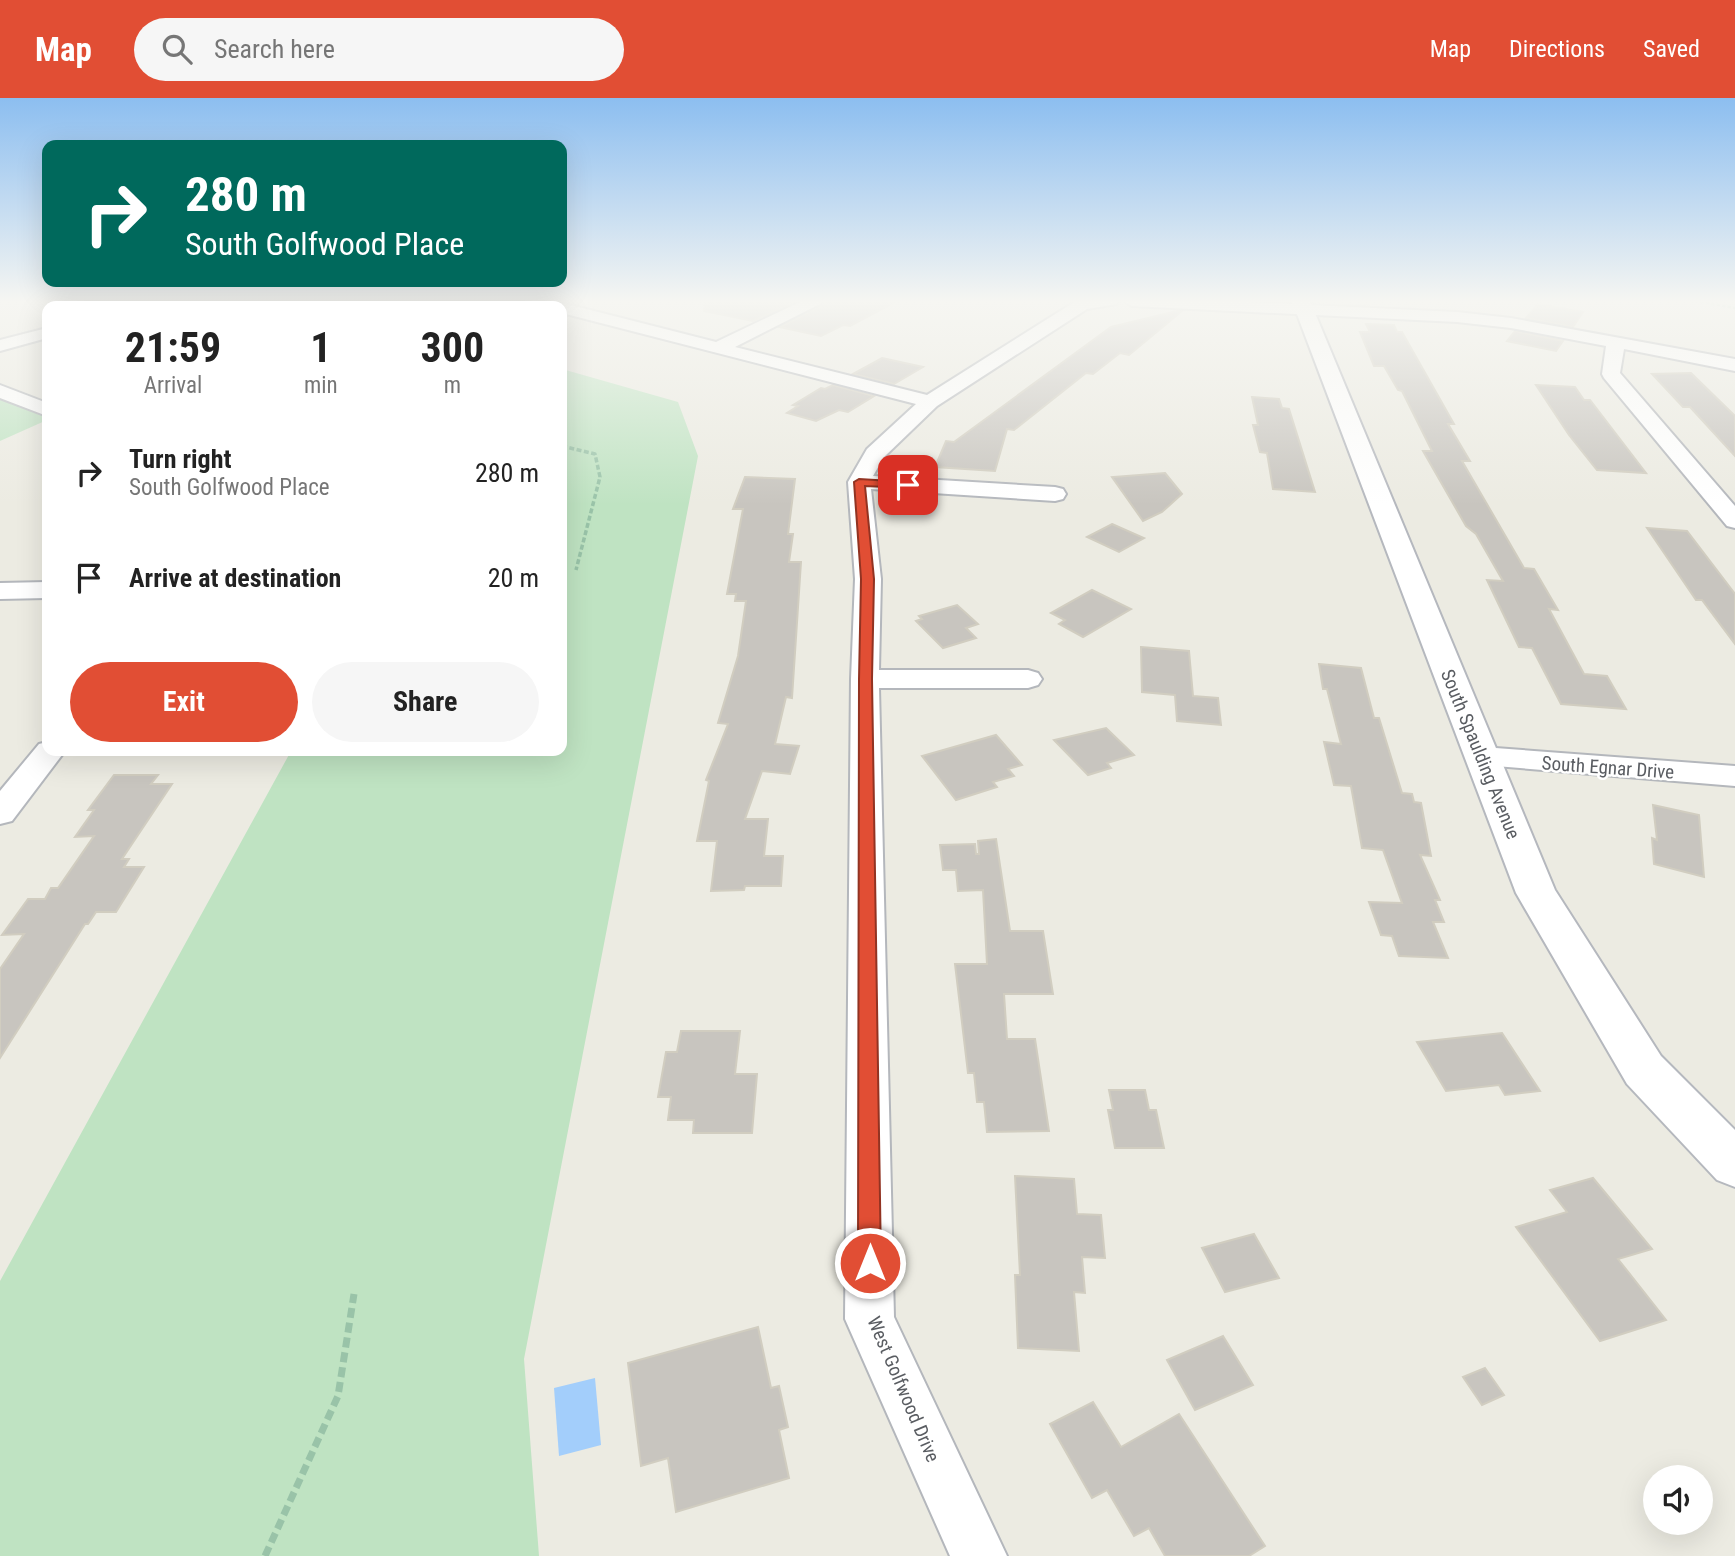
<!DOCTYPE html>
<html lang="en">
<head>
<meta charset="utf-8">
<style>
  body { margin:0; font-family:"Roboto Condensed",sans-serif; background:#f6f6f6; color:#222; height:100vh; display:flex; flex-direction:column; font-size:26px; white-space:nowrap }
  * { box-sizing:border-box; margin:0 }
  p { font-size:23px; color:#767676 }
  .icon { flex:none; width:38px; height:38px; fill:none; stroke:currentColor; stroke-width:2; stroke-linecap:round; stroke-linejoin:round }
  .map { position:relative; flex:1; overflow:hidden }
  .side { position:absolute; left:42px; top:203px; width:525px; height:455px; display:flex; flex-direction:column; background:#fff; border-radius:14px; box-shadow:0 7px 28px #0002 }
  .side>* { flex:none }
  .guide { position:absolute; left:42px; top:42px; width:525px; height:147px; border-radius:14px; box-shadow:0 7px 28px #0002; background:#00695c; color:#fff; overflow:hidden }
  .buttons { position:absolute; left:1643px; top:1367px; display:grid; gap:14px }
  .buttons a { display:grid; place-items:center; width:70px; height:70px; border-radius:50%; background:#fff; box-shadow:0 7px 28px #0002; font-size:35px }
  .pin { position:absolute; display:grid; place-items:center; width:60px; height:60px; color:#fff; margin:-30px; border-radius:14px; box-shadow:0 4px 10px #0006 }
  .me { position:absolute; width:77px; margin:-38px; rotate:0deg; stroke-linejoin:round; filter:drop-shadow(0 0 5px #0008) }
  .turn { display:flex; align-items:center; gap:24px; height:147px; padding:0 28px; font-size:32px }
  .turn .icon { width:91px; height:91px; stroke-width:2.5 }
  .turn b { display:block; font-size:49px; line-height:60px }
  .eta { display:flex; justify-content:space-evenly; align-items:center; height:119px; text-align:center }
  .eta b { font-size:42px; font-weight:700; line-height:49px }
  .primary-button { display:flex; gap:14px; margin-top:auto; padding:14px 28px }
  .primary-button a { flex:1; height:80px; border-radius:42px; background:#e14e34; color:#fff; font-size:28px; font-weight:700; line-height:80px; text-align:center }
  .primary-button a+a { background:#f6f6f6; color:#222 }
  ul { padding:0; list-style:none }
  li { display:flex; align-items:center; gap:21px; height:105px; padding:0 28px }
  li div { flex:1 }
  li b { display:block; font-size:26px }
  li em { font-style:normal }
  header { display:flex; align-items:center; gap:42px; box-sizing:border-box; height:98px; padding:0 35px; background:#e14e34; color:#fff }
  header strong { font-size:33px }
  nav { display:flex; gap:38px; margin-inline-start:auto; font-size:24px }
  .search { width:490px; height:63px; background:#f6f6f6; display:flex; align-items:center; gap:18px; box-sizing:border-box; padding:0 24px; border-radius:38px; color:#767676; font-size:26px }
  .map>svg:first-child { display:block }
</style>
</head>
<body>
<header>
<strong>Map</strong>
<div class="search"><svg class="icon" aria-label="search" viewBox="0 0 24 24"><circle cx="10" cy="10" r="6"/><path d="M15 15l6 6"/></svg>Search here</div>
<nav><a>Map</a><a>Directions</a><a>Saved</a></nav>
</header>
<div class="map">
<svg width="1735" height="1458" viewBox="0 0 1735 1458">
  <rect width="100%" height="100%" fill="#ecebe2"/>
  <g fill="#bfe3c2">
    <polygon points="562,271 678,304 698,358 524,1261 539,1458 0,1458 0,1183 291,653 562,653"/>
    <polygon points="0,300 47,318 47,322 0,343"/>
  </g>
  <polygon fill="#a3cefb" points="595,1280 601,1347 559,1358 554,1290"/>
  <g fill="#c8c5bf" stroke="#d1cdc0" stroke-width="2">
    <polygon points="705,203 797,203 753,223 704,213"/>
    <polygon points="825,203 897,203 850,228 843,227 821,238 780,229 821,208"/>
    <polygon points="1538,206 1583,214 1573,229 1526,220"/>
    <polygon points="1177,213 1182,213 1129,257 1120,255 1093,276 1086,275 1014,332 1007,331 995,373 935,369 946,343 954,344 1111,229"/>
    <polygon points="1366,226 1394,227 1397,234 1402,234 1454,326 1448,326 1470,363 1462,363 1524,470 1534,471 1558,512 1549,511 1584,576 1607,578 1626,611 1561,606 1532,550 1519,549 1487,482 1503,483 1476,436 1466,428 1423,353 1432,353 1402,293 1398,292 1384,268 1374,268 1360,234 1370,234"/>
    <polygon points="1515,233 1563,243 1556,253 1507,243"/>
    <polygon points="882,260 923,269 894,286 853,276"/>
    <polygon points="1691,275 1735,318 1735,358 1690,309 1683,309 1652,276"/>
    <polygon points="833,287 874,298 848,314 839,312 816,323 787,315 798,308 793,307 821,290 825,291"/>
    <polygon points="1536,287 1575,289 1584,302 1590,302 1646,375 1597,372 1569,337"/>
    <polygon points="1252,299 1279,301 1282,310 1289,311 1315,394 1273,391 1267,355 1260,354 1253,327 1258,327"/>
    <polygon points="1165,375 1182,396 1162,414 1143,423 1112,379"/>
    <polygon points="745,379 795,381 788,436 793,436 789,464 801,464 792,600 786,599 775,646 799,648 790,676 762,673 745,721 768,721 764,758 783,758 781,788 745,788 744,792 711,793 717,743 697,743 709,683 706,682 728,626 718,625 738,558 746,503 735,503 736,496 727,496 743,411 733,411"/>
    <polygon points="1112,426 1144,440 1119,454 1087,439"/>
    <polygon points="1647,430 1687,433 1735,496 1735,546 1702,502 1696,502"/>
    <polygon points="1092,492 1131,511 1083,539 1059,526 1065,522 1051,515"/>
    <polygon points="957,507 978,526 966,530 976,540 943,550 916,523 922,521 919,518"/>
    <polygon points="1141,549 1189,553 1193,598 1218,600 1221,627 1177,623 1175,597 1142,594"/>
    <polygon points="1319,566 1361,570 1374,620 1379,620 1402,695 1412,696 1414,704 1421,705 1431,758 1420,757 1440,802 1435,802 1444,824 1433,824 1448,860 1399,858 1392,838 1381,837 1369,804 1402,805 1383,752 1362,750 1351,688 1334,687 1324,644 1341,646 1327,591 1323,591"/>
    <polygon points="1106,630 1134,657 1107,665 1111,670 1088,677 1054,642"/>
    <polygon points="996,637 1022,667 1008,671 1014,678 993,684 997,689 956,702 922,658"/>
    <polygon points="114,677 158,677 151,686 172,686 122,761 129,761 124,769 144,769 116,814 96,814 88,826 85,826 0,960 0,871 24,836 2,837 28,801 45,801 51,790 58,790 94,738 75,739 94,712 88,712"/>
    <polygon points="1653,707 1699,717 1704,779 1654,766 1652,740 1657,742"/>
    <polygon points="996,741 1010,833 1043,833 1053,896 1004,896 1007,941 1035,941 1049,1033 987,1034 984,1004 977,1004 974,975 968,975 955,866 987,866 983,792 958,793 956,772 943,772 940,747 975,746 976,756 979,756 978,743"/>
    <polygon points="681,933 740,933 735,976 757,976 752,1035 693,1035 694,1022 668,1022 671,999 658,999 666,954 677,954"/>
    <polygon points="1502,935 1540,993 1505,997 1499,987 1446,993 1417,944"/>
    <polygon points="1109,992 1145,992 1149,1012 1156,1012 1164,1050 1115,1050 1108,1012 1113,1012"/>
    <polygon points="1015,1078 1074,1081 1077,1116 1101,1117 1105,1160 1082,1159 1085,1195 1074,1194 1079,1253 1018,1250 1015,1177 1020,1177"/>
    <polygon points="1593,1080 1652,1151 1618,1161 1666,1222 1600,1243 1516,1129 1567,1114 1550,1092"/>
    <polygon points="1254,1136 1279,1180 1225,1194 1202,1150"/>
    <polygon points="758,1229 771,1290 779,1288 788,1329 779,1332 789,1380 676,1414 668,1360 641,1368 628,1265"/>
    <polygon points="1223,1238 1253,1287 1195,1312 1167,1262"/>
    <polygon points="1485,1270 1504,1297 1482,1307 1463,1279"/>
    <polygon points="1093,1304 1121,1349 1179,1316 1265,1448 1249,1458 1165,1458 1149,1430 1134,1438 1107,1392 1092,1400 1050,1326"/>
  </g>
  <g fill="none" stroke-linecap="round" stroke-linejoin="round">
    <g stroke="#b4b7bc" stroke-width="4">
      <g id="street">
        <polygon points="167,203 201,203 191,208 157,208"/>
        <polygon points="523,203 555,203 716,244 802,203 822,203 820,206 735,249 927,297 1076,203 1119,203 1117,206 1087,211 937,308 884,359 873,378 1055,389 1063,391 1066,396 1063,401 1055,403 871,391 881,481 879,572 1028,572 1038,575 1042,581 1038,587 1028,590 879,590 894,1219 1007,1458 950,1458 845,1221 851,581 855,481 848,384 867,351 916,306 562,215 562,208 533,208"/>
        <polygon points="1124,203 1226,203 1457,214 1511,220 1735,261 1735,273 1624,251 1620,275 1735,408 1735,430 1727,428 1604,280 1602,276 1606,248 1511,230 1457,224 1132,208"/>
        <polygon points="47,230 47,240 0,253 0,242"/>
        <polygon points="0,287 47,305 47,318 0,300"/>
        <polygon points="47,484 47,500 0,501 0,485"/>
        <polygon points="47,644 47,653 65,653 12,723 0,726 0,693 39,646"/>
        <polygon points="1482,649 1735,668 1735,688 1471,666 1466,659 1471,652"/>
      </g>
    </g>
    <g stroke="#b5b8be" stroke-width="4">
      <polygon id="secondary" points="1292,203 1310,203 1555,792 1661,958 1735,1032 1735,1089 1717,1082 1627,986 1516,795"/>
    </g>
    <polyline stroke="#99c3a8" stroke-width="2.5" stroke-dasharray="3.5 2" stroke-linecap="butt" points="1695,203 1735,210"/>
    <polyline stroke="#99c3a8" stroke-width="3.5" stroke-dasharray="5 2.5" stroke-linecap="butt" points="562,348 595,356 600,379 576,472"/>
    <polyline stroke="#99c3a8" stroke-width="7" stroke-dasharray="10 5" stroke-linecap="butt" points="265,1458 338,1298 354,1196"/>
    <use href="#street" fill="#fff" fill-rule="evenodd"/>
    <use href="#secondary" fill="#fff" fill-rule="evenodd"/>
  </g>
  <linearGradient id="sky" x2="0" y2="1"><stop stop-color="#8cbef0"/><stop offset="0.5" stop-color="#f6f6f2"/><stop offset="1" stop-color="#f6f6f2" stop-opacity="0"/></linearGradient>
  <rect width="1735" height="407" fill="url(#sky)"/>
  <polygon fill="#e14e34" stroke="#923322" stroke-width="2" points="859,381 908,384 914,387 908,390 865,388 874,481 872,581 881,1165 878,1173 870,1176 862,1173 858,1165 859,581 861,481 854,384"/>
  <g text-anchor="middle" stroke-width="5" stroke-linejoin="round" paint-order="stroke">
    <g font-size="19" fill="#5a5d62" stroke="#fff">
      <text transform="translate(1481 656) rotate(68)" y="7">South Spaulding Avenue</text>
      <text transform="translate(1608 669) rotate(4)" y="7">South Egnar Drive</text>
      <text transform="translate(904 1291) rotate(67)" y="7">West Golfwood Drive</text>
    </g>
  </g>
</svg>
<div class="buttons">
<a><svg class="icon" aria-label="sound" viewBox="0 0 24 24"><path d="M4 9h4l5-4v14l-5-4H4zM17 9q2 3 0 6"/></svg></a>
</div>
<div class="pin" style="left:908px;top:387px;background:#d93025"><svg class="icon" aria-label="arrive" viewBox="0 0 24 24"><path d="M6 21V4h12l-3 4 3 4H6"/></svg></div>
<svg class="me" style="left:870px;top:1165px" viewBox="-20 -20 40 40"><circle r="17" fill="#e14e34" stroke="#fff" stroke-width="3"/><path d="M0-11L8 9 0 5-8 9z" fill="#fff"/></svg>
<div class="guide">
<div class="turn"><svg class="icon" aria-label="right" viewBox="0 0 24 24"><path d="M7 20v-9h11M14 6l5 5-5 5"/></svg><div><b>280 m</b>South Golfwood Place</div></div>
</div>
<section class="side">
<div class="eta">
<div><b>21:59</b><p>Arrival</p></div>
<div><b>1</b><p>min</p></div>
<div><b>300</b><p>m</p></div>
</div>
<ul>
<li><svg class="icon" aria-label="right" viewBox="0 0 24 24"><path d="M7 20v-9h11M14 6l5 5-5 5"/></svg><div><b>Turn right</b><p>South Golfwood Place</p></div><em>280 m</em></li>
<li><svg class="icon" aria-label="arrive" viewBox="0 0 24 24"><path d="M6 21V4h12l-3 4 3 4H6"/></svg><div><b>Arrive at destination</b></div><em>20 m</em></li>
</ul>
<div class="primary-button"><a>Exit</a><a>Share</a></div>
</section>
</div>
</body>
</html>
